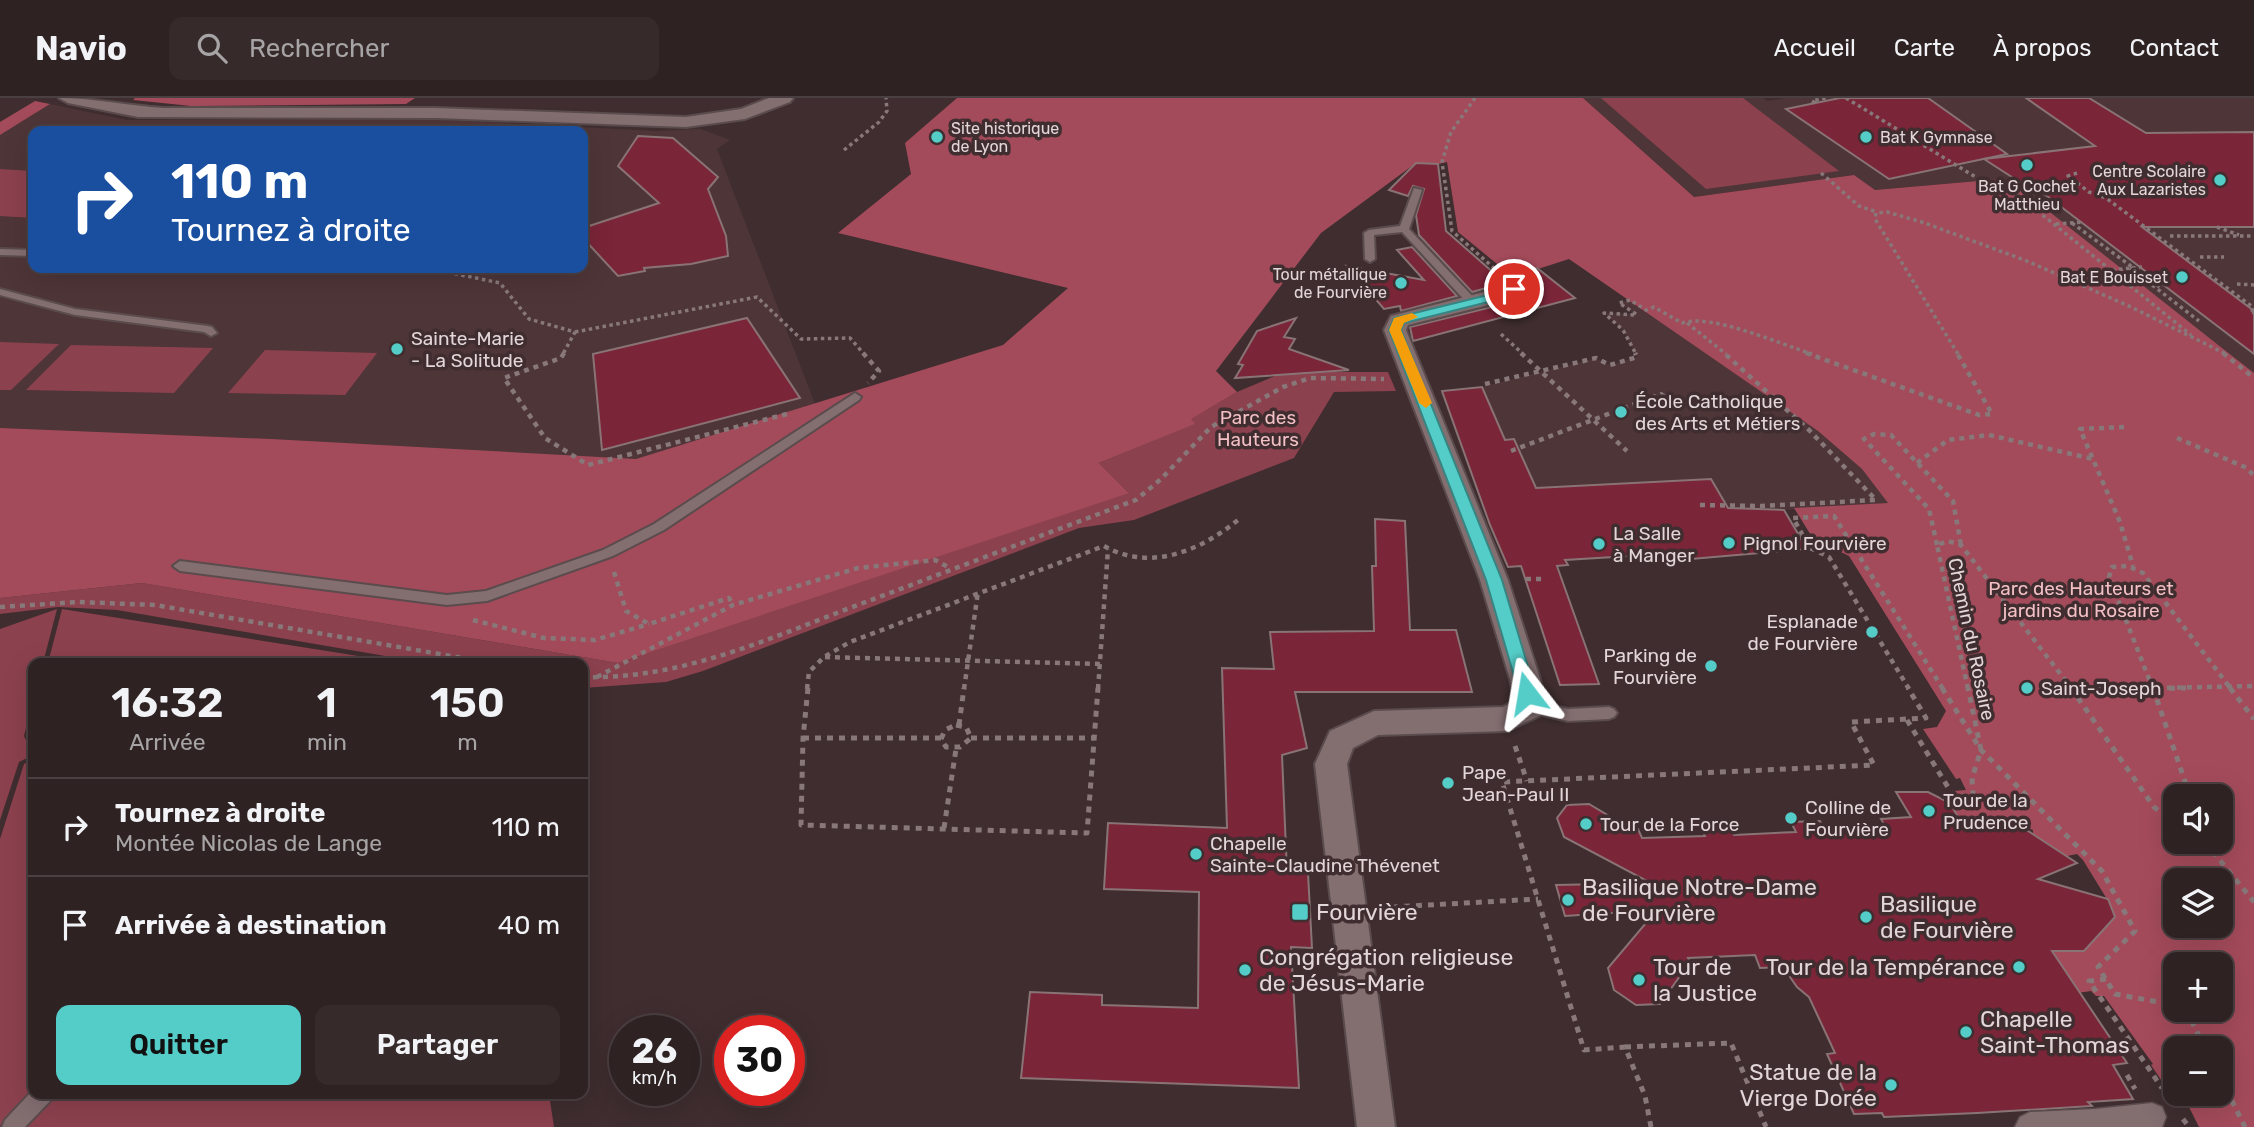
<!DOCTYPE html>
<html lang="fr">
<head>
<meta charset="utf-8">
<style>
  body { margin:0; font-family:Rubik,sans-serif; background:#372a2b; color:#f1f3f6; height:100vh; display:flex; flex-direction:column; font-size:26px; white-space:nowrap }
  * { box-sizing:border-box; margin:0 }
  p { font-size:23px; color:#a7a4a6 }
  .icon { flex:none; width:38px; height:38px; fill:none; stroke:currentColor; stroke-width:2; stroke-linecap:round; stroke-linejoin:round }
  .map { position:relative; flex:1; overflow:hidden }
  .side { position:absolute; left:28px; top:560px; width:560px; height:441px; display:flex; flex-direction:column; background:#2f2223; border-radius:14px; box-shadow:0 7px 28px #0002,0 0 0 2px #4a3f41 }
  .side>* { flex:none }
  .guide { position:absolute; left:28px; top:28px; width:560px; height:147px; border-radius:14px; box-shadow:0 7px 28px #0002,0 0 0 2px #4a3f41; background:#1a4fa0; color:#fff; overflow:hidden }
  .buttons { position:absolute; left:2163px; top:686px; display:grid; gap:14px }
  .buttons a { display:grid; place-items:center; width:70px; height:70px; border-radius:14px; background:#2f2223; box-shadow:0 7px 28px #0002,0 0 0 2px #4a3f41; font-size:35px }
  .speed { position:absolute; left:609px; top:917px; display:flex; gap:14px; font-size:35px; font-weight:700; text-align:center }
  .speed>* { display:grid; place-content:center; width:91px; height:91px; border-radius:50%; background:#2f2223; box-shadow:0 7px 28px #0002,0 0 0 2px #4a3f41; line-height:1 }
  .speed small { font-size:18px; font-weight:400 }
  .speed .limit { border:10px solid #d22; background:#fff; color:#111 }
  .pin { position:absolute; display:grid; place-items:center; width:60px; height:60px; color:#fff; margin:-30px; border:4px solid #fff; border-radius:50%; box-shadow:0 2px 7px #0007 }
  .me { position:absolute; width:77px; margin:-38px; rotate:346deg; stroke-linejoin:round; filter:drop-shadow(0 0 5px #0008) }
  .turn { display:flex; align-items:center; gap:24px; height:147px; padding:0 28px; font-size:32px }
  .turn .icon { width:91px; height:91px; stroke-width:2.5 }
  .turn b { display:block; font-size:49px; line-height:60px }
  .eta { display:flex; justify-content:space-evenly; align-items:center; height:119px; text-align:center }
  .eta b { font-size:42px; font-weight:600; line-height:49px }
  .button { display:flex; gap:14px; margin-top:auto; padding:14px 28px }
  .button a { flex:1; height:80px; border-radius:14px; background:#54cdc8; color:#111; font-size:28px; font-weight:600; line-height:80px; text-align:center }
  .button a+a { background:#372a2b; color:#f1f3f6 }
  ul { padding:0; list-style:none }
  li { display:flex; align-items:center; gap:21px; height:98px; padding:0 28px; border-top:2px solid #4a3f41 }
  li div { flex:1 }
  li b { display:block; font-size:26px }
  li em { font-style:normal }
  header { display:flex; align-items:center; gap:42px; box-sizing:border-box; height:98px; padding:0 35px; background:#2f2223; border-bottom:2px solid #4a3f41 }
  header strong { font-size:33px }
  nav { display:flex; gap:38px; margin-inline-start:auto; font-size:24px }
  .search { width:490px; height:63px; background:#372a2b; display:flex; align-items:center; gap:18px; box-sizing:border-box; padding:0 24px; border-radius:14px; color:#a7a4a6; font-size:26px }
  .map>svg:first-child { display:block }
</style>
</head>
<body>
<header>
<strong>Navio</strong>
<div class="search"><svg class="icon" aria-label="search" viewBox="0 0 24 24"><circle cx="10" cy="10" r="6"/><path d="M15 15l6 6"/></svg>Rechercher</div>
<nav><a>Accueil</a><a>Carte</a><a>À propos</a><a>Contact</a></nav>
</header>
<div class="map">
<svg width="2254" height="1029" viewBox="0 0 2254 1029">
  <rect width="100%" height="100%" fill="#3f2d2f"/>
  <g fill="#4e3538" fill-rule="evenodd">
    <polygon points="1583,0 1763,0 1768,3 1786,0 2254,0 2254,276 2001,81 1874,92 1854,77 1694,99"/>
    <path d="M 50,6 L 127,22 L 426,21 L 656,33 L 701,31 L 730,42 L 717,51 L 825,332 L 0,459 L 0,37 ZM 33,33 L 583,33 L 583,170 L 33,170 Z"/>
    <polygon points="1630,202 1818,333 1862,371 1889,405 1784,412 1701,410 1489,425 1442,292 1482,289 1596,260 1610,267 1637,259 1623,232 1604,215 1635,216 1619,205"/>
  </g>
  <g fill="#8c414e">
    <polygon points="1601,0 1743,0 1839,73 1706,91"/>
    <polygon points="0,71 33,73 33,120 0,118"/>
    <polygon points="0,244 59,246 11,292 0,292"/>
    <polygon points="71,247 213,250 174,295 26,292"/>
    <polygon points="265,252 377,255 345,297 228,295"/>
    <polygon points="1330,274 1388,274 1396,293 1334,294 1294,360 1134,422 1079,430 703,573 666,584 583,590 583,565 426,565 117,512 58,509 0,516 0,500 142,485 618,565 1128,394 1099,365 1194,326 1190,321 1237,294 1277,277"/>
    <polygon points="57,511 43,565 33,565 33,602 24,638 33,657 19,664 0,722 0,531"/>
    <polygon points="62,511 403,565 48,565"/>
    <polygon points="33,661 33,993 0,1028 0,741 24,666"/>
    <polygon points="58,996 549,996 554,1029 22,1029"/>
  </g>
  <g fill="#a44b5b" fill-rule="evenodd">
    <polygon points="135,0 415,0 406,6 191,8 133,2"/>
    <path d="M 957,0 L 1583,0 L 1694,99 L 1854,77 L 1875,92 L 2001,81 L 2027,96 L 2222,250 L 2254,275 L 2254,1029 L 2199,1029 L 2189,1009 L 2178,1007 L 2151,967 L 2153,966 L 2104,898 L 2096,898 L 2091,893 L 2064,897 L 2051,877 L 2052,849 L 2055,853 L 2064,853 L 2089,837 L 2095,841 L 2100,836 L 2094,831 L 2110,806 L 2083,762 L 2077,756 L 2067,758 L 2033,736 L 2033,732 L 2024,728 L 2023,731 L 1986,724 L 1983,719 L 1963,729 L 1942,694 L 1966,692 L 1960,680 L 1956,681 L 1923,631 L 1937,629 L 1946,613 L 1849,458 L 1824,446 L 1817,447 L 1794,410 L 1888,405 L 1862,371 L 1818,333 L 1569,161 L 1513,179 L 1458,134 L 1447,64 L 1439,66 L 1416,65 L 1321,135 L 1216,273 L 1237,294 L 1191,321 L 1195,326 L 1099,365 L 1129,395 L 618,565 L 142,485 L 0,500 L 0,330 L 271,341 L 636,361 L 1003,247 L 1068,190 L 838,135 L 911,76 L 905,45 ZM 2175,698 L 2221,698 L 2221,744 L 2175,744 ZM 2175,782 L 2221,782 L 2221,828 L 2175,828 ZM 2175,866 L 2221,866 L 2221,912 L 2175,912 ZM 2175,950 L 2221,950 L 2221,996 L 2175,996 Z"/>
    <polygon points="35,3 50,6 0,37 0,24"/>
  </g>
  <g fill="#7a2538" stroke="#897375" stroke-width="2">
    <polygon points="1840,0 1928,0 2007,56 1889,81 1786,11"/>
    <polygon points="2026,0 2089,0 2146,35 2254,34 2254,129 2142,129 2254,213 2254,256 2039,92 2032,92 1984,61 2095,48"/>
    <polygon points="638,38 673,40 718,79 708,91 726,138 728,158 691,166 644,170 645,173 618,178 583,140 583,130 659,105 618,68"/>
    <polygon points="1416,65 1438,66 1446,133 1503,183 1537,170 1575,200 1413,243 1410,229 1521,202 1527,192 1524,185 1514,182 1472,194 1419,137 1416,117 1424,91 1413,88 1408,98 1389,92"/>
    <polygon points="1412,149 1457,198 1401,213 1400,208 1384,211 1347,168 1424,182 1397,152"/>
    <polygon points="747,220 800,300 602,352 593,256"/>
    <polygon points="1296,220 1284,239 1295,241 1289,251 1349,272 1235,280 1243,267 1238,266 1257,233"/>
    <polygon points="1482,289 1505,342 1514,341 1536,390 1711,381 1728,410 1784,412 1807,451 1691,461 1649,463 1647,457 1565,462 1568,467 1557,468 1599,586 1560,587 1521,468 1508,469 1490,427 1442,293"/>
    <polygon points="1375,421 1405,423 1410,532 1456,532 1472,594 1295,594 1307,650 1282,657 1286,751 1287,774 1308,775 1312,850 1291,849 1299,990 1021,980 1030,894 1102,897 1102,907 1198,910 1199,794 1104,791 1108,725 1227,730 1222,570 1274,571 1270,534 1374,533 1372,468 1376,468"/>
    <polygon points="1896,694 1928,694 1950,705 1959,721 1983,719 1986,724 2028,733 2077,765 2038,781 2108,801 2115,819 2084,853 2052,853 2127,965 2113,967 2133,1001 2088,1004 2092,1008 1977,1015 1884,1019 1882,1015 1854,1016 1827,956 1835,955 1809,899 1797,889 1783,869 1760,870 1755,857 1688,860 1690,864 1660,906 1636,907 1614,892 1608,870 1657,812 1565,818 1556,787 1651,785 1564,739 1557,720 1567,707 1589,706 1609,718 1615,732 1638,731 1642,740 1705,738 1700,727 1729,726 1734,737 1796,734 1791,724 1820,723 1825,733 1887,731 1881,721 1911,719"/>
  </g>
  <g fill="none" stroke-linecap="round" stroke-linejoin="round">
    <g stroke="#5a4b4d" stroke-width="4">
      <g id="service">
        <polygon points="1414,90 1422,92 1409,131 1476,202 1476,206 1468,206 1402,134 1374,137 1375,161 1370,164 1365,161 1364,135 1369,132 1400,128"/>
        <polygon points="0,151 33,152 33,158 0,157"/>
        <polygon points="0,191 75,211 208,228 212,229 217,235 211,238 204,234 75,217 0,197"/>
        <polygon points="855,295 861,299 859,302 664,432 613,458 487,503 447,507 180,473 173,468 180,463 447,497 486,493 603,452 654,426"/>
        <polygon points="1530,603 1568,611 1609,609 1614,611 1617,615 1614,619 1609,621 1568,623 1525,613 1523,609 1525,605"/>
        <polygon points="33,992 33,996 53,996 50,1003 25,1029 2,1029 5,1022"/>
      </g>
    </g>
    <g stroke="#5a4b4d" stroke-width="3">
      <polygon id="pedestrian" points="2152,1005 2162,1009 2166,1019 2162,1029 2015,1029 2020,1019 2030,1014 2095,1011"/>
    </g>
    <g stroke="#5a4b4d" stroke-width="4">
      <g id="minor">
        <path d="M 59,0 C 95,0 129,8 164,10 L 436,10 L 686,19 L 741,11 L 769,0 L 793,0 L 790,4 L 745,21 L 686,29 L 436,20 L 138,19 L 68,5 Z"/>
        <polygon points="1514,185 1522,186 1525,191 1520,199 1408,227 1406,232 1508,482 1540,581 1545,609 1541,617 1507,633 1378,637 1353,650 1347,666 1395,1029 1357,1029 1315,666 1330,633 1374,613 1503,609 1514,603 1510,581 1480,482 1384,232 1391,218 1504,189"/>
      </g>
    </g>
    <g stroke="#88787a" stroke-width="3.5" stroke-dasharray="3.5 3.5" stroke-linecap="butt">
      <polyline points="1475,0 1451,34 1442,64 1452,133 1496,172"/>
      <polyline points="1846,0 1987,86 2008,89 2191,237"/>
      <polyline points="1815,5 1812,3 1826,0"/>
      <polyline points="844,52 879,24 887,13 886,0"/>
      <polyline points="1821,75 1859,108 1877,114"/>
      <polyline points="2077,75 2068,78 2089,94 2106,100 2254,210"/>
      <polyline points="2072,125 2161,190"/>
      <polyline points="2056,126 2083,124"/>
      <polyline points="2217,129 2239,137"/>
      <polyline points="2170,138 2254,138"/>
      <polyline points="2200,159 2224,159"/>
      <polyline points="442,170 447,174 500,185 529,221 575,234 563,256"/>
      <polyline points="2130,170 2199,223"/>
      <polyline points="2112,172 2131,170"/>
      <polyline points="2237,186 2254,187"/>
      <polyline points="2254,212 2250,212 2254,215"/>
      <path d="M 1636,216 L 1619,205 L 1630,202 L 1646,212 L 1654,209 L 1682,225 C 1711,215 1780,246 1812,256"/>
      <polyline points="1634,217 1604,215 1623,232 1636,256"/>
      <polyline points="1687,225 1726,256"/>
      <polyline points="575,234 757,199 801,241 850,240 864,256"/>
      <polyline points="1501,236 1523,256"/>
      <polyline points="1958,256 1875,121 1876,115 1887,114 1922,124 2027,163 2131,209 2226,256"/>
    </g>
    <g stroke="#88787a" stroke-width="4.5" stroke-dasharray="5 5" stroke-linecap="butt">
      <polyline points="564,255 561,260 504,280 545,340 588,367 787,316"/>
      <polyline points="863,255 879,273 868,285"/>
      <polyline points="1521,255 1627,353"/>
      <polyline points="1806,255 1979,317 1992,316 1957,255"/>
      <polyline points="2223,255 2254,280"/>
      <polyline points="1485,286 1596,260 1610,267 1637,259 1635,255"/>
      <polyline points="2124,329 2080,331 2120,424 2133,468"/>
      <polyline points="2177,340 2247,370 2254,378"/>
      <polyline points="1511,353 1661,296 1684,314"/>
      <polyline points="1917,365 1948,342 1989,337 2093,361"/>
      <polyline points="1700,407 1761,408 1876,402 1809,332 1724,255"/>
      <polyline points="1937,447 1929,411 1864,341 1874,336 1891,337 1953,403 1961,447"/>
      <polyline points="614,474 626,513 649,526 729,500 733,507"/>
      <polyline points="1526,481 1546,481"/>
      <polyline points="0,509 78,504 155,507 492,565"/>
      <polyline points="473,522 544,540 595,542 649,526"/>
      <polyline points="825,559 1100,566"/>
      <path d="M 583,579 C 682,582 772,539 863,505 C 954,471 1045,436 1136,402 L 1161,381 L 1211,329 L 1283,289 L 1310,280 L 1384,281"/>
      <polyline points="597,579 733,507 858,470 935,462 950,470"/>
      <path d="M 807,591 L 809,574 L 824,559 L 850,544 L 1104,448 C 1150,474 1200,453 1238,422"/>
      <polyline points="964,591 978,494"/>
      <polyline points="1098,591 1108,451"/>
      <polyline points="1909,591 1829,459 1810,450 1793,420 1834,418 1943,591"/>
      <polyline points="1968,591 1937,447 1948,443 1961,447 2072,591"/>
      <polyline points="2107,591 2254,588"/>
      <polyline points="2153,591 2109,479 2112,469 2128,468 2143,475 2231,591"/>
    </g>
    <g stroke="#88787a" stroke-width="5" stroke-dasharray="6 6" stroke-linecap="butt">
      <polyline points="808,590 803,640 801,727 1087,735 1098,590"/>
      <polyline points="1942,590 1981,652 2102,773 2135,833 2098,869 2115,896 2175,907"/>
      <polyline points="2071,590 2154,709 2175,726"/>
      <polyline points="2153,590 2190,698"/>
      <polyline points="2230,590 2254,621"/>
      <polyline points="2073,592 2186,590"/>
      <polyline points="1907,622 1954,699 1973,697 1972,680 1981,652 1968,590"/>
      <polygon points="956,627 966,629 971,640 960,649 946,649 941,641 945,632"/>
      <polyline points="959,627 964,590"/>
      <polyline points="803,640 942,640"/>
      <polyline points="971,640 1094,640"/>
      <polyline points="1515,648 1527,683"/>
      <polyline points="944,730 956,651"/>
      <polyline points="2205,744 2254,804"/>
      <polyline points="1392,809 1538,801"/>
      <polyline points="2106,881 2089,883 2162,990"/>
      <polyline points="2186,912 2205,950"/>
      <polyline points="1625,949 1731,945 1766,1029"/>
      <polyline points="2127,977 2135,991"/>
      <polyline points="2221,981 2245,1029"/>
      <polyline points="2183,1021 2189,1029"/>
      <polyline points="1651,1029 1645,998 1625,949 1584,952 1502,684 1874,667 1851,624 1926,620 1908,590"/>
    </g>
    <use href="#service" fill="#836e70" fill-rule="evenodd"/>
    <use href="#pedestrian" fill="#836e70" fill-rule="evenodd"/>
    <use href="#minor" fill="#836e70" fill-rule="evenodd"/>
    <polyline stroke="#88787a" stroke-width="3.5" stroke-dasharray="3.5 3.5" stroke-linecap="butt" points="2132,170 2142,169"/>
  </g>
  <polygon fill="#54cdc8" stroke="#378582" stroke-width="2" points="1514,187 1520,191 1516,197 1404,225 1401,232 1502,482 1536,595 1533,599 1521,599 1519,595 1486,482 1389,232 1394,220 1508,192"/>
  <polygon fill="#f59e0b" points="1412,215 1418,219 1404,225 1401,232 1432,305 1426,310 1419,305 1389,232 1394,220"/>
  <g fill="#54cdc8" stroke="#3f2d2f" stroke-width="2.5">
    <circle cx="937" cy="39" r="7"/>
    <circle cx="1866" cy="39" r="7"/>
    <circle cx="2027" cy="67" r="7"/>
    <circle cx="2220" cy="82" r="7"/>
    <circle cx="2182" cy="179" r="7"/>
    <circle cx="1401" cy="185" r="7"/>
    <circle cx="397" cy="251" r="7"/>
    <circle cx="1621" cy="314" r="7"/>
    <circle cx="1729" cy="445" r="7"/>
    <circle cx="1599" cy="446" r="7"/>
    <circle cx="1872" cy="534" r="7"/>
    <circle cx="1711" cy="568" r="7"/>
    <circle cx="2027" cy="590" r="7"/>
    <circle cx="1448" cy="685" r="7"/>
    <circle cx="1929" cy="713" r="7"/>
    <circle cx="1791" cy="720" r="7"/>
    <circle cx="1586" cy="726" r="7"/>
    <circle cx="1196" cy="756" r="7"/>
    <circle cx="1568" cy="802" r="7"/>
    <rect x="1291" y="805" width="18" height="18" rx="3.5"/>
    <circle cx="1866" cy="819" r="7"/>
    <circle cx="2019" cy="869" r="7"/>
    <circle cx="1245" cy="872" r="7"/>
    <circle cx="1639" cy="882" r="7"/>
    <circle cx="1966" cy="934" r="7"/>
    <circle cx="1891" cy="987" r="7"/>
  </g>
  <g text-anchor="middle" stroke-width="7" stroke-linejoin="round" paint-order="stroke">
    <g font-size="16" fill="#e3d6d8" stroke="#3f2d2f" text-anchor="end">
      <text x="951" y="36" text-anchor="start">Site historique<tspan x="951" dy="18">de Lyon</tspan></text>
      <text x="1880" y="45" text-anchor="start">Bat K Gymnase</text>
      <text x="2206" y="79">Centre Scolaire<tspan x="2206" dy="18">Aux Lazaristes</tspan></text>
      <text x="2027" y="94" text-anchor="middle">Bat G Cochet<tspan x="2027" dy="18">Matthieu</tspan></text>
      <text x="1387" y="182">Tour métallique<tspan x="1387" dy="18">de Fourvière</tspan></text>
      <text x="2168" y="185">Bat E Bouisset</text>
    </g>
    <g font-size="19" fill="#e3d6d8" stroke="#3f2d2f" text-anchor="start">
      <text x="411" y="247">Sainte-Marie<tspan x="411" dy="22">- La Solitude</tspan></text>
      <text x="1635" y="310">École Catholique<tspan x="1635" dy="22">des Arts et Métiers</tspan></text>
      <text x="1613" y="442">La Salle<tspan x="1613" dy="22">à Manger</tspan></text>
      <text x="1743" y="452">Pignol Fourvière</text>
      <text x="1858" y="530" text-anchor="end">Esplanade<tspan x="1858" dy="22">de Fourvière</tspan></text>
      <text x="1697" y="564" text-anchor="end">Parking de<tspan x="1697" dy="22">Fourvière</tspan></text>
      <text x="2041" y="597">Saint-Joseph</text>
      <text x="1462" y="681">Pape<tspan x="1462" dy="22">Jean-Paul II</tspan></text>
      <text x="1943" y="709">Tour de la<tspan x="1943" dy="22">Prudence</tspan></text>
      <text x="1805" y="716">Colline de<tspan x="1805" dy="22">Fourvière</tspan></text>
      <text x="1600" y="733">Tour de la Force</text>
      <text x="1210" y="752">Chapelle<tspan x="1210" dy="22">Sainte-Claudine Thévenet</tspan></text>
    </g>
    <g font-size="19" fill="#f2bfc4" stroke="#3f2d2f">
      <text x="1258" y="326">Parc des<tspan x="1258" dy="22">Hauteurs</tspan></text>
      <text x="2081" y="497">Parc des Hauteurs et<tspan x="2081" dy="22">jardins du Rosaire</tspan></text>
    </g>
    <g font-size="19" fill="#e3d6d8" stroke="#3f2d2f">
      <text transform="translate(1972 541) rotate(78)" y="7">Chemin du Rosaire</text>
    </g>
    <g font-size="23" fill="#e3d6d8" stroke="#3f2d2f" text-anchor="start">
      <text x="1582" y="797">Basilique Notre-Dame<tspan x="1582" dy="26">de Fourvière</tspan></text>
      <text x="1880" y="814">Basilique<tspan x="1880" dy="26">de Fourvière</tspan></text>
      <text x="1316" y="822">Fourvière</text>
      <text x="1259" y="867">Congrégation religieuse<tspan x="1259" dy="26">de Jésus-Marie</tspan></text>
      <text x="1653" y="877">Tour de<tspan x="1653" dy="26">la Justice</tspan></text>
      <text x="2005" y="877" text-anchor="end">Tour de la Tempérance</text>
      <text x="1980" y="929">Chapelle<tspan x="1980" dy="26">Saint-Thomas</tspan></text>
      <text x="1877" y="982" text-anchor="end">Statue de la<tspan x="1877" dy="26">Vierge Dorée</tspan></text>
    </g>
  </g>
</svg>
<div class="buttons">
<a><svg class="icon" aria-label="sound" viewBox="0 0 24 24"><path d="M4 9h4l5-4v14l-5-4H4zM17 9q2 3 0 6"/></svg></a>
<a><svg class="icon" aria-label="layers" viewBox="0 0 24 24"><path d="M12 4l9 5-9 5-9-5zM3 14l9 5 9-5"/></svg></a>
<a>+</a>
<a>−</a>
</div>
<div class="speed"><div>26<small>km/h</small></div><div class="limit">30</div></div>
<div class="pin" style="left:1514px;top:191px;background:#d93025"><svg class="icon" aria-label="arrive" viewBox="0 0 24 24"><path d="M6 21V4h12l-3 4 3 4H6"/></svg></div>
<svg class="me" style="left:1527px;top:595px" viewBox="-20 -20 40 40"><path d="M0-17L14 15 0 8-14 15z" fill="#54cdc8" stroke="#fff" stroke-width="4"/></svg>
<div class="guide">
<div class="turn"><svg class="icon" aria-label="right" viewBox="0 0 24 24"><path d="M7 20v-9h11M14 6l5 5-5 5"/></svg><div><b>110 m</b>Tournez à droite</div></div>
</div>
<section class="side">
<div class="eta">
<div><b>16:32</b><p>Arrivée</p></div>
<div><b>1</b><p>min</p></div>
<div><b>150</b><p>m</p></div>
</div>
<ul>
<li><svg class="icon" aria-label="right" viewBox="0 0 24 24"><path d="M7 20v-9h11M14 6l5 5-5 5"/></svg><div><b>Tournez à droite</b><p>Montée Nicolas de Lange</p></div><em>110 m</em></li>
<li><svg class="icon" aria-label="arrive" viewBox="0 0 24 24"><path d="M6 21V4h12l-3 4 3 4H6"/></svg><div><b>Arrivée à destination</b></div><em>40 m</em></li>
</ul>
<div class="button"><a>Quitter</a><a>Partager</a></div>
</section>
</div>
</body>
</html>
